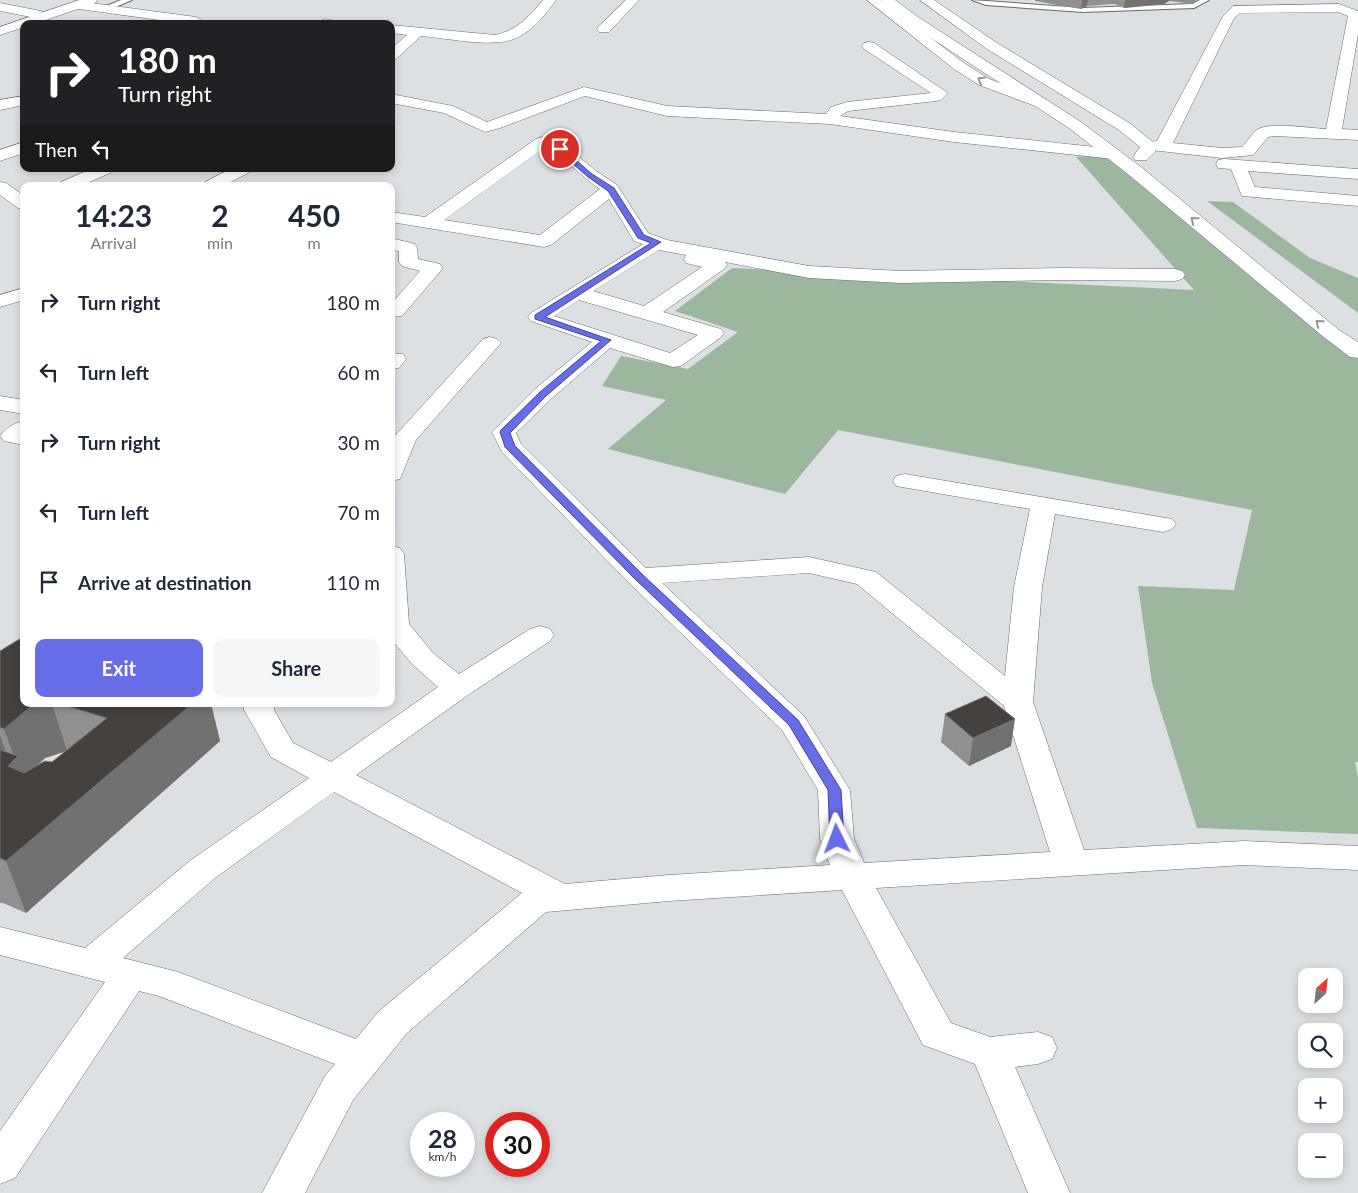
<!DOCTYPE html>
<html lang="en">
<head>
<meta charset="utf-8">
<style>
  body { margin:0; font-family:Lato,sans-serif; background:#f6f6f7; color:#1f2937; height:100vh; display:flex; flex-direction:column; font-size:19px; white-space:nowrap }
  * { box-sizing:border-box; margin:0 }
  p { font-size:16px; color:#747a83 }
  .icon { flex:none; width:28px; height:28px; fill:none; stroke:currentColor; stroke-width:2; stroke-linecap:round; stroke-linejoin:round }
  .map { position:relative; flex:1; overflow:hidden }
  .drawer { position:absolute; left:20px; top:182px; width:375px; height:525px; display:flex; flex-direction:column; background:#fff; border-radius:10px; box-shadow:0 2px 8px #0003 }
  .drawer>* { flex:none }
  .banner { position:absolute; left:20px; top:20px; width:375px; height:152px; border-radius:10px; box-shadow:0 2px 8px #0003; background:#202124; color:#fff; overflow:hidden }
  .needle { width:32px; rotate:27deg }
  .buttons { position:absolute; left:1298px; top:968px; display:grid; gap:10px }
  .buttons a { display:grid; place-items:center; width:45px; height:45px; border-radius:10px; background:#fff; box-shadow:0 2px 8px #0003; font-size:25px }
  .speed { position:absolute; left:410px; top:1112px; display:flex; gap:10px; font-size:25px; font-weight:700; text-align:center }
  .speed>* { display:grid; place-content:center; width:65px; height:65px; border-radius:50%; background:#fff; box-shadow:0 2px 8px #0003; line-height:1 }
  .speed small { font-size:12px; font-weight:400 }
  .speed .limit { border:8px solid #d22; background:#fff; color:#111 }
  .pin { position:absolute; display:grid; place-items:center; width:42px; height:42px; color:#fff; margin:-21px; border:2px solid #fff; border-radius:50%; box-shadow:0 1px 5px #0007 }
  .me { position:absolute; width:55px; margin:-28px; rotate:357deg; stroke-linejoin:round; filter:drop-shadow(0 0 4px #0008) }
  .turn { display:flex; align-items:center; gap:18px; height:105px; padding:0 15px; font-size:22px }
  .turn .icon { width:65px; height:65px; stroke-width:2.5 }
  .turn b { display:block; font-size:35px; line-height:42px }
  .then { display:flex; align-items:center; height:48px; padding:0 15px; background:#0003; gap:10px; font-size:19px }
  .eta { display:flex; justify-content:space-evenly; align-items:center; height:85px; text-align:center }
  .eta b { font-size:30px; font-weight:700; line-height:35px }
  .action { display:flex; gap:10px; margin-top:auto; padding:10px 15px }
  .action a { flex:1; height:58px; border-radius:10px; background:#676de6; color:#fff; font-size:20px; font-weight:700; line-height:58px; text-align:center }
  .action a+a { background:#f6f6f7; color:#1f2937 }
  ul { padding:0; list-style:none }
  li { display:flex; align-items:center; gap:15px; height:70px; padding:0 15px }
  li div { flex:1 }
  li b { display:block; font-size:19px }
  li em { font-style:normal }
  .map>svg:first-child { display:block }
</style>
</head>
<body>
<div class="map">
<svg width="1358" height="1193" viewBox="0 0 1358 1193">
  <rect width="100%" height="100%" fill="#dce0e3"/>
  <g fill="#9bb89e">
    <polygon points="1114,154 1358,351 1358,762 1355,762 1358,777 1358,834 1197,828 1152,683 1138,586 1234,590 1252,510 838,430 785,494 608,449 666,400 602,386 621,356 688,369 738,332 675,311 732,268 1194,290 1076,157"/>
    <polygon points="1207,201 1233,202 1310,258 1358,278 1358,313"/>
  </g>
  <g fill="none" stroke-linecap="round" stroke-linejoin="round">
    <g stroke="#686a6d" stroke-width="2">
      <g id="service">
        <polygon points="121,0 132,0 106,11 99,9"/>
        <polygon points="972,0 1083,8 1192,4 1200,0 1209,0 1194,8 1083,12 986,5"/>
      </g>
    </g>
    <g stroke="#686a6d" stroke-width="1">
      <g id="minor">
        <path d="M 543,0 L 556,0 C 546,14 531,33 514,39 C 489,48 448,38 421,36 L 396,59 L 391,60 L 391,49 L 407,35 L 391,33 L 391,25 L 495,35 C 516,31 530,16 543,0 Z"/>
        <polygon points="626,0 639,0 609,32 599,32 597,29 599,26"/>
        <polygon points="76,1 196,17 202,21 201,24 188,24 72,8 70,5"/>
        <polygon points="0,3 41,11 42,14 36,18 0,11"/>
        <path d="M 1339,4 L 1358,11 L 1358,34 L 1342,129 L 1358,130 L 1358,140 L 1274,136 L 1268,137 L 1253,155 L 1222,158 L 1142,149 L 1140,146 L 1142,143 L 1157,141 L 1223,16 L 1233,6 ZM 1338,12 L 1348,16 L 1326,129 C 1309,128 1272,122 1258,129 C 1252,133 1247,142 1242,147 L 1222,148 L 1173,143 L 1234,18 L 1240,13 Z"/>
        <polygon points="325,19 335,21 336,24 319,23"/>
        <polygon points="869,42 874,43 948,93 941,100 936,101 848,111 840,116 954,132 1114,149 1120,151 1122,154 1120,157 1114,159 954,142 830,124 667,116 585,96 500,128 485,132 444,113 391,103 391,94 453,106 487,122 584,87 667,106 826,114 831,107 847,102 931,93 864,49 862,46 864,43"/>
        <polygon points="24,96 24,105 0,110 0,100"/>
        <path d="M 542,137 L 566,146 L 596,171 L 617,185 L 648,233 L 667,240 L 809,266 L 901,271 L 1062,268 L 1175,269 L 1182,271 L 1185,275 L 1182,279 L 1175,281 L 1062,280 L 901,283 L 809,278 L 725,262 L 727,265 L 724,269 L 663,312 L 721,329 L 724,333 L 721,337 L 681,366 L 673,367 L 610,348 L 551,399 L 516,433 L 521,444 L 646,568 L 809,557 L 876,572 L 1005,676 L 1014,587 L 1030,509 L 896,486 L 893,481 L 896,476 L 905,474 L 1172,519 L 1176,524 L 1172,529 L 1163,532 L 1055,514 L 1042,587 L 1033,702 L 1084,850 L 1244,841 L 1358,846 L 1358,870 L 1244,865 L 876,888 L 951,1023 L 990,1037 L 1038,1032 L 1052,1037 L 1057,1048 L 1052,1059 L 1038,1064 L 1015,1067 L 1070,1193 L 1028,1193 L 975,1064 L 923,1045 L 842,890 L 669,901 L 546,912 L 406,1034 L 353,1100 L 305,1193 L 262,1193 L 325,1076 L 335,1064 L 159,996 L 139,991 L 15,1178 L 0,1184 L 0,1131 L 105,982 L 0,955 L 0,927 L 85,948 L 191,860 L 309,778 L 271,757 L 244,710 L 244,704 L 274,704 L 274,710 L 293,743 L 331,762 L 438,687 L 413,665 L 391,639 L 391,546 L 400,548 L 404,554 L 409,624 L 433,653 L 459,674 L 530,629 L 540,626 L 550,629 L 554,635 L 550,641 L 468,695 L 356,775 L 565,884 L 669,875 L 830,865 L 820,839 L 818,790 L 782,730 L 629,583 L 502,452 L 492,432 L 535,389 L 592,342 L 531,321 L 528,317 L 531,313 L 643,244 L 634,241 L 609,199 L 551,245 L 544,247 L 391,222 L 391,212 L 425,217 L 536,139 ZM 544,148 C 565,157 581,176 600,189 L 540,235 L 444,220 ZM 659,250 L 686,255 L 684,259 L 686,263 L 702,267 L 644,306 L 593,291 ZM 579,300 L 698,335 L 670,353 L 554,316 ZM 809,573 L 857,584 L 1004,706 L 1050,852 L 864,863 L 854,839 L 850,790 L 804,716 L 662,583 ZM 334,792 L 522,893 L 378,1012 L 356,1039 L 178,972 L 123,958 L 215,878 Z"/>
        <polygon points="24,142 24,153 0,161 0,150"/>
        <polygon points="1224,159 1358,169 1358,179 1248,171 1255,187 1358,196 1358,206 1242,196 1231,169 1218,168 1216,164 1218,160"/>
        <polygon points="91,169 112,169 110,173 80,186 58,186 61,182"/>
        <polygon points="230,169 250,169 248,173 223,186 202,186 205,182"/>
        <polygon points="0,182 6,183 24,196 24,209 18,208 0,195"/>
        <polygon points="391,238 415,244 417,248 418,259 440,264 443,268 402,316 391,317 391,304 420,271 402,266 399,262 399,251 391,250"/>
        <polygon points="24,288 24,300 0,307 0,295"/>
        <polygon points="490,337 497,339 501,343 416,440 400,479 391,481 391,443 393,438 483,339"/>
        <polygon points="391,353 403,354 406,359 399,368 391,369"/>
        <polygon points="0,396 24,400 24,414 0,410"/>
        <path d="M 24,421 L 24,445 L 4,441 L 0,436 C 6,428 14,423 24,421 Z"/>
      </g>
    </g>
    <g stroke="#686a6d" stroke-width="1">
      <g id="tertiary">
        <polygon points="867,0 881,0 964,63 989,79 1048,101 1051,104 1048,107 1038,107 979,85 954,69"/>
        <polygon points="920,0 934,0 997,43 1131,124 1154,143 1156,146 1155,152 1147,160 1135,160 1133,157 1140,147 1119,130 987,49"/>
      </g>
    </g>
    <g stroke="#686a6d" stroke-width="1">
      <polygon id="secondary" points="79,0 97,0 95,3 34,24 24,24 24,27 0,35 0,27"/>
    </g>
    <g stroke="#686a6d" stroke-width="1">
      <polygon id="trunk" points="881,0 895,0 918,17 1081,122 1141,167 1339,330 1358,342 1358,358 1350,357 1325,338 1129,175 1069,128 908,23"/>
    </g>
    <use href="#service" fill="#fff" fill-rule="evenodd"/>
    <use href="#minor" fill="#fff" fill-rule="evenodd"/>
    <use href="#tertiary" fill="#fff" fill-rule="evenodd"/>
    <use href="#secondary" fill="#fff" fill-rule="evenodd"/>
    <use href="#trunk" fill="#fff" fill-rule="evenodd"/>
  </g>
  <g fill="#909091" fill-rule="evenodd">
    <polygon points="1035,0 1196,0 1194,4 1169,1 1164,4 1124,8 1115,4 1087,6 1081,9 1035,1"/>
    <path d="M 0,651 L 24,704 L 211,704 L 220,741 L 26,913 L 3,903 L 0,903 ZM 66,751 L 52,762 L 38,765 L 45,758 Z"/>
    <polygon points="945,714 1011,746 969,766 941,742"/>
  </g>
  <g fill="#727170">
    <polygon points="1082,0 1088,0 1087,6 1081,9"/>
    <polygon points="1125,0 1169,0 1169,1 1164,4 1124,8"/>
    <polygon points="41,704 52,704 67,751 45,758 25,776 0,785 0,735 10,764 15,759 4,729 29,708"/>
    <polygon points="192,704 211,704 220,741 26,913 6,861"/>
    <polygon points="1015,719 1011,746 969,766 973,738"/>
  </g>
  <g fill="#44413f" stroke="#727170">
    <polygon points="23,637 24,637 24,704 41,704 29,708 4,729 0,727 0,651"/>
    <polygon points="986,696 1015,719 973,738 945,714"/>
    <polygon points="60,704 192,704 6,861 0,858 0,750 18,756 8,766 24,773 45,761 52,762 107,718"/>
  </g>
  <defs><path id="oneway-chevron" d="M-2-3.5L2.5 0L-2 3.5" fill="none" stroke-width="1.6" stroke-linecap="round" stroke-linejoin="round" transform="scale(1.25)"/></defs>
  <g stroke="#959696">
    <use href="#oneway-chevron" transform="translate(981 80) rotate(-150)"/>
    <use href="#oneway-chevron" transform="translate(1194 220) rotate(-140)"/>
    <use href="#oneway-chevron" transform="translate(1319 323) rotate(-141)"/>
  </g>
  <polygon fill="#676de6" stroke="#434796" points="558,148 562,148 592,174 614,188 644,235 661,242 545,317 611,340 546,396 510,433 515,446 643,575 798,720 841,790 844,839 842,842 832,842 830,839 828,790 789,725 635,579 505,447 500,432 501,430 540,392 601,341 535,319 535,315 651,243 638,238 608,191 588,177 558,151"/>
</svg>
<div class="buttons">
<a><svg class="needle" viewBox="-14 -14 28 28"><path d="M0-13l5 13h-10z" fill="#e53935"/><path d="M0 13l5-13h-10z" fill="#747a83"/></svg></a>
<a><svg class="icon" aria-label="search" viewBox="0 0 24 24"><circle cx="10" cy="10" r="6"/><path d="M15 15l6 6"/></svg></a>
<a>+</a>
<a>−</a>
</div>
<div class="speed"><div>28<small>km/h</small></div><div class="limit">30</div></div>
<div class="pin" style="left:560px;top:149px;background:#d93025"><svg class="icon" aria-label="arrive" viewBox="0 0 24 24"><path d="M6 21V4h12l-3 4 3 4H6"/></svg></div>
<svg class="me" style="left:837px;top:839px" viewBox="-20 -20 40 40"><path d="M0-17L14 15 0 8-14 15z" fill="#676de6" stroke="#fff" stroke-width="4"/></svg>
<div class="banner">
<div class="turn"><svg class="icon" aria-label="right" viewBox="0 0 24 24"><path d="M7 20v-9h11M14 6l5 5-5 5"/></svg><div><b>180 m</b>Turn right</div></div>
<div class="then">Then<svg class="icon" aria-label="left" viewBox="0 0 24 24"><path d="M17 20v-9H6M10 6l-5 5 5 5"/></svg></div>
</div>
<section class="drawer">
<div class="eta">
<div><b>14:23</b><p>Arrival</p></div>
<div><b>2</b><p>min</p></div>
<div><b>450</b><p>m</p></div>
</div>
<ul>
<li><svg class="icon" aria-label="right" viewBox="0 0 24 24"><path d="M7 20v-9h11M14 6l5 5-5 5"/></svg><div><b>Turn right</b></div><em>180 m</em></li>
<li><svg class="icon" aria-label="left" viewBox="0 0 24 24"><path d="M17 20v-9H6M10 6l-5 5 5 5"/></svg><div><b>Turn left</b></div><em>60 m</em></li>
<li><svg class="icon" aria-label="right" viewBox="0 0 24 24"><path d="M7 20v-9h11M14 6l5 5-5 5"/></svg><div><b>Turn right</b></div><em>30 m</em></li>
<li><svg class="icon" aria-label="left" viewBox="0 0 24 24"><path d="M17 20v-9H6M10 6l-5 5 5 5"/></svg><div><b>Turn left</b></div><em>70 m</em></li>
<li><svg class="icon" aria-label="arrive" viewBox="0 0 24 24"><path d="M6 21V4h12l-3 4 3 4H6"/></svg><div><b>Arrive at destination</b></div><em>110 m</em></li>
</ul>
<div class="action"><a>Exit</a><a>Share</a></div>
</section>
</div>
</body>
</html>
